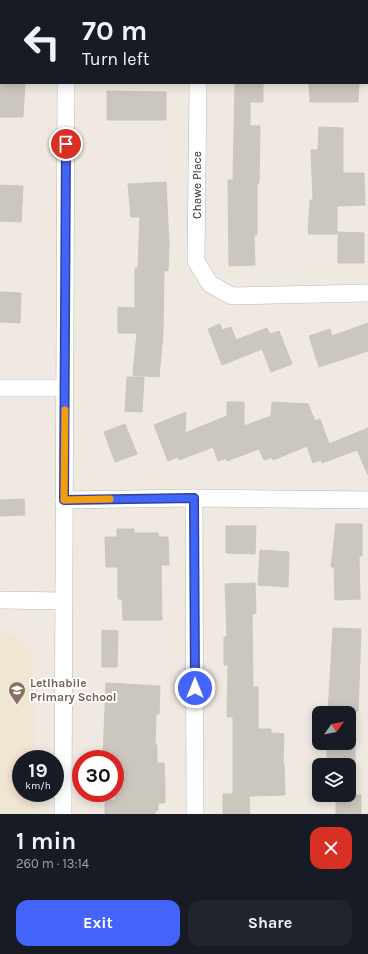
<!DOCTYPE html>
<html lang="en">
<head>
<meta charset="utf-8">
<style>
  body { margin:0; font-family:Karla,sans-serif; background:#20242c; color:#f1f3f6; height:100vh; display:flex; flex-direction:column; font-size:15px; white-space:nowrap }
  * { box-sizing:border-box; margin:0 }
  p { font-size:13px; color:#9ea1a6 }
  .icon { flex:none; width:22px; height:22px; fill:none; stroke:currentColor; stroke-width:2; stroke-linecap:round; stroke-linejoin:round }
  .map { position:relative; height:814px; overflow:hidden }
  .panel { display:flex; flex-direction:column; background:#171b24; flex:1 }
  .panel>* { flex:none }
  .guide { position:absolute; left:0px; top:0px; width:368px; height:84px; box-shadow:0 2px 10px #0003; background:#171b24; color:#f1f3f6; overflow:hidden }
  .needle { width:26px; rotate:57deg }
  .controls { position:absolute; left:312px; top:706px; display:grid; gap:8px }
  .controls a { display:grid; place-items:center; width:44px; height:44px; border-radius:8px; background:#171b24; box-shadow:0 2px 10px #0003; font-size:20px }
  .speed { position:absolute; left:12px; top:750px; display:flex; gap:8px; font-size:20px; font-weight:700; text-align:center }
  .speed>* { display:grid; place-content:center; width:52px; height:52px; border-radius:50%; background:#171b24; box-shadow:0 2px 10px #0003; line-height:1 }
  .speed small { font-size:10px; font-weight:400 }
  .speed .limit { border:6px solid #d22; background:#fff; color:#111 }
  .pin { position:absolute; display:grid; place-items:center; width:34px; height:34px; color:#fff; margin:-17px; border:2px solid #fff; border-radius:50%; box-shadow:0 1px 4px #0007 }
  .me { position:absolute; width:44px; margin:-22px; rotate:0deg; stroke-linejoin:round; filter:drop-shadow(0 0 3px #0008) }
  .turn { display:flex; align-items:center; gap:14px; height:84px; padding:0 16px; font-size:18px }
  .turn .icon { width:52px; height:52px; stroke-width:2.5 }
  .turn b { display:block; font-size:28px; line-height:34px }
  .round { display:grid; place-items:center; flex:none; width:42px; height:42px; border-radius:12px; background:#20242c }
  .head { display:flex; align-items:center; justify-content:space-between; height:68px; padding:0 16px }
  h1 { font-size:24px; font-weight:700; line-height:30px }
  .action { display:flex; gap:8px; margin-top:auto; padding:8px 16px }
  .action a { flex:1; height:46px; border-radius:12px; background:#4264fb; color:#fff; font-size:16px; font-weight:700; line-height:46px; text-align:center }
  .action a+a { background:#20242c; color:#f1f3f6 }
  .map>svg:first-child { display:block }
</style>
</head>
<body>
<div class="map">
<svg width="368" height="814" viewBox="0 0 368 814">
  <rect width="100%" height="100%" fill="#efe9e1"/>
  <polygon fill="#f0e6d1" points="0,633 11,633 33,652 34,759 21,759 21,793 35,793 35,814 0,814"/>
  <g fill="#cbc7bf" stroke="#cbc5ba">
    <polygon points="0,83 25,83 23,117 0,117"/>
    <polygon points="235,83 263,83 263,102 250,102 250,126 260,126 259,183 257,183 257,235 254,235 255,265 229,266 228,180 233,180"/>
    <polygon points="309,83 359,83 358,102 310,102"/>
    <polygon points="107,91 166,92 166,120 107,120"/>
    <polygon points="319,127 343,128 343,173 364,173 365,205 337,206 337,234 308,234 310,200 313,200 311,150 318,150"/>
    <polygon points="166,182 169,244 168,271 164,270 163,333 159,377 133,375 137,333 118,333 118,307 135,308 135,268 138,268 140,217 131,217 128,184"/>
    <polygon points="0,185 23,186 21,222 0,221"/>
    <polygon points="338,232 364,233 364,263 338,263"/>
    <polygon points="0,292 21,293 20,323 0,322"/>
    <polygon points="368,323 368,351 319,367 309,336 330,329 332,336"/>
    <polygon points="220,324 222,330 231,327 236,340 267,328 270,334 279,331 292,364 271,372 262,349 222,365 208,329"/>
    <polygon points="127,377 144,377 142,412 125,411"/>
    <polygon points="227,402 244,402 244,426 271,416 272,402 308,404 315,421 320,419 329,444 368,428 368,475 357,450 322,463 321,460 313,463 307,446 273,460 272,457 264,460 259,449 227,461 226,458 218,461 213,447 179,460 178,457 168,461 154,425 186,412 185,433 227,416"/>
    <polygon points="125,424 137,454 115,462 104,432"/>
    <polygon points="24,499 25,515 0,516 0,500"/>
    <polygon points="336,524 362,524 362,556 359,556 360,599 335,600 334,567 331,567"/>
    <polygon points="226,526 256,526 255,554 226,553"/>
    <polygon points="117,529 134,529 134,533 158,533 159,537 168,537 169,565 161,565 162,620 123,620 122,599 118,599 118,567 106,567 105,537 117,537"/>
    <polygon points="260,550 289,552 288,587 258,585"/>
    <polygon points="255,583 256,613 252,614 253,687 258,687 258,729 271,729 271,733 284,734 283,763 284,763 285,795 249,796 250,814 223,814 223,794 233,794 233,717 227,717 228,665 224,665 224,637 227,637 225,584"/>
    <polygon points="333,628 361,629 358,711 356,711 356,713 328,713"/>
    <polygon points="102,630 118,631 117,667 102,667"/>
    <polygon points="106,683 160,686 159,714 156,714 155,745 157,745 157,763 164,763 165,788 165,803 158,803 158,811 155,811 155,814 105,814 105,800 115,800 115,759 103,759"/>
    <rect x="327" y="743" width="28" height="22"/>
    <rect x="336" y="795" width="25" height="19"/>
  </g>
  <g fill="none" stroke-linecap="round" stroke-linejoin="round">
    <g stroke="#b4b7c1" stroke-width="18">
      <g id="minor">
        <polyline points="67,1 67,0"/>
        <polyline points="199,1 199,0"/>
        <polyline points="198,83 196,261 210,284 232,296 368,293"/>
        <polyline points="0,388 65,388"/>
        <polyline points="194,498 195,814"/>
        <polyline points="64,500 194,498 368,500"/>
        <polyline points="0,600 63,601"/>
        <polyline points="63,814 66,83"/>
      </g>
    </g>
    <use href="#minor" stroke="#fff" stroke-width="17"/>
  </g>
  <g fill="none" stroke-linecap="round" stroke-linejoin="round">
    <g stroke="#2b41a3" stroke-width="10">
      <polyline id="route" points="66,144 64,500 194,498 195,688"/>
    </g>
    <use href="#route" stroke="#4264fb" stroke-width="7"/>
    <polyline stroke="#f59e0b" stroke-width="7" points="65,410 64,500 110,499"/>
  </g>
  <defs>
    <g id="school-pin" transform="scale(0.9)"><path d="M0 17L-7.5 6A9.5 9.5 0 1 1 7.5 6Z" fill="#8d6e63" stroke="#fff"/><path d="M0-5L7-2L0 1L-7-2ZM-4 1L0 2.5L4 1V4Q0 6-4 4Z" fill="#fff"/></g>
  </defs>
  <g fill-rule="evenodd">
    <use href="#school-pin" x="17" y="690"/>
  </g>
  <g text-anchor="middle" stroke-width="4" stroke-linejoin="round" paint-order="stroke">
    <g font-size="12" fill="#2e2e2e" stroke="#fff">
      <text transform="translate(197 185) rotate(-90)" y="4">Chawe Place</text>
    </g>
    <g font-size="12" font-weight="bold" fill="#785e54" stroke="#fff" text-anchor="start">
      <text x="30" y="687">Letlhabile<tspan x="30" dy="14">Primary School</tspan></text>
    </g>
  </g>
</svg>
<div class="controls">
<a><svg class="needle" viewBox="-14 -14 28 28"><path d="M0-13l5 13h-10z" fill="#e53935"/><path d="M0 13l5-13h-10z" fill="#9ea1a6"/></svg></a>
<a><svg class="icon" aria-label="layers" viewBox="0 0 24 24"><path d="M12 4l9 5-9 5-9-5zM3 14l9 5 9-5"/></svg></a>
</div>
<div class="speed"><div>19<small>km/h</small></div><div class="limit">30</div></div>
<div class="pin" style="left:66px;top:144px;background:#d93025"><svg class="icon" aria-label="arrive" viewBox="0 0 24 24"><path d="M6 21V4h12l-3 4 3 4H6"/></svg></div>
<svg class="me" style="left:195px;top:688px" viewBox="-20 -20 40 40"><circle r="17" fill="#4264fb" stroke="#fff" stroke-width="3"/><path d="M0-11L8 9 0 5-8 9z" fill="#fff"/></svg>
<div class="guide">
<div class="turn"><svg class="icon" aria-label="left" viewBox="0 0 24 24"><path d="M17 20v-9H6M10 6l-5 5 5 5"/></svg><div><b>70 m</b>Turn left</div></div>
</div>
</div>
<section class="panel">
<div class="head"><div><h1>1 min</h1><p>260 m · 13:14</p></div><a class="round" style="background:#d93025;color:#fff"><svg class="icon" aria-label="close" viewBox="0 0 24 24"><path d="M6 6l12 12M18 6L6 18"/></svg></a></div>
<div class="action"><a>Exit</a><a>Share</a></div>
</section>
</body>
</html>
